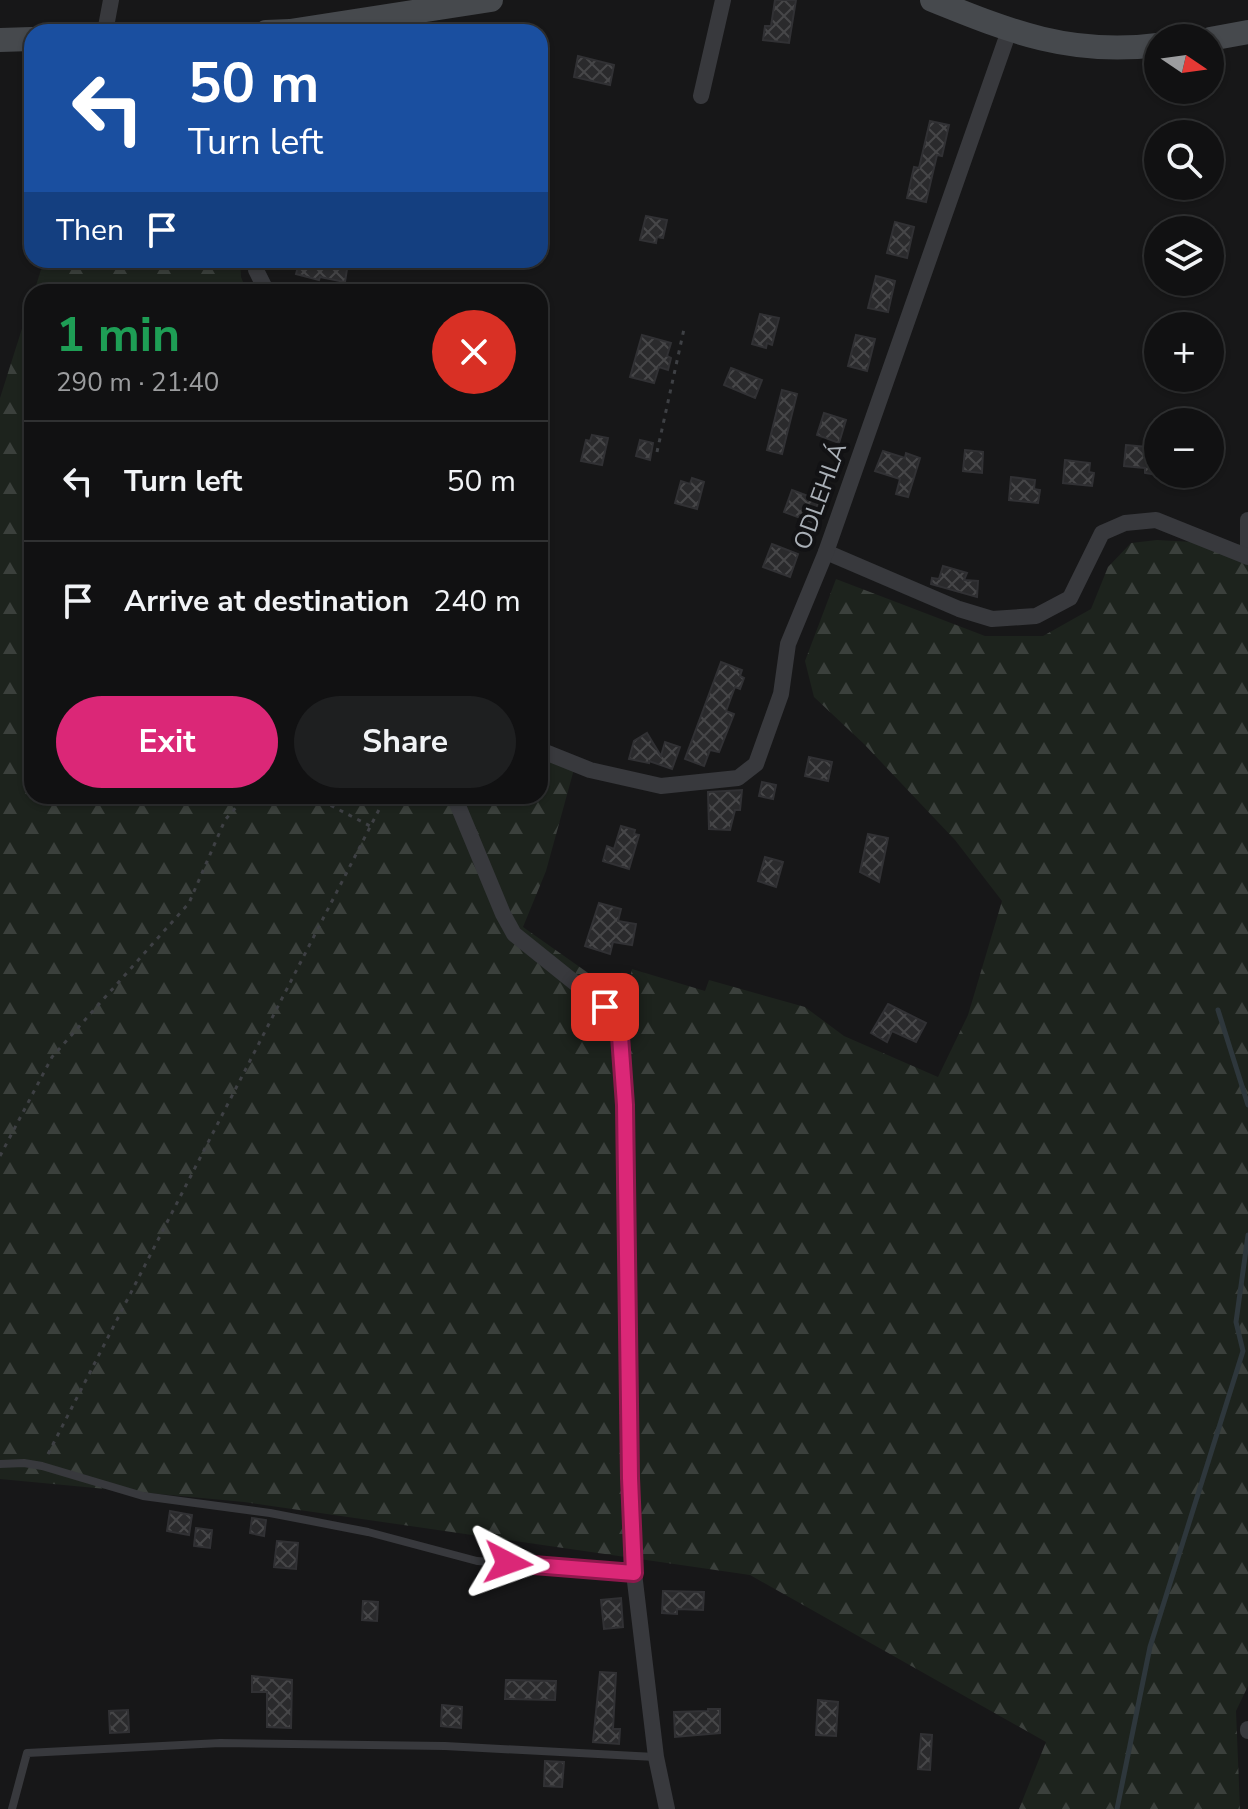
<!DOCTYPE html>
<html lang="en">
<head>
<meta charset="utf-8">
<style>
  body { margin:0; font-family:"Nunito Sans",sans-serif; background:#1e1f20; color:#f1f3f6; height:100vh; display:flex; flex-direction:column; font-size:30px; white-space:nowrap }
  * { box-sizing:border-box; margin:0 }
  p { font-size:26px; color:#9c9d9f }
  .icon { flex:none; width:44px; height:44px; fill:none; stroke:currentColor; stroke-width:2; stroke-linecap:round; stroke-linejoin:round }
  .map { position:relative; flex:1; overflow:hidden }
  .details { position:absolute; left:24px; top:284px; width:524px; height:520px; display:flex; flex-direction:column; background:#111112; border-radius:24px; box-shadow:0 2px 6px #0004,0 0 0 2px #303132 }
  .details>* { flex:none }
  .top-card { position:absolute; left:24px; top:24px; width:524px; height:244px; border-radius:24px; box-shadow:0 2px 6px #0004,0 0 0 2px #303132; background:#1a4fa0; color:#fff; overflow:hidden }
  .needle { width:52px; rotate:103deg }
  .controls { position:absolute; left:1144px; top:24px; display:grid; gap:16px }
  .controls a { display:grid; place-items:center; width:80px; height:80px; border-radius:50%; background:#111112; box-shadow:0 2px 6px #0004,0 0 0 2px #303132; font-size:40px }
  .pin { position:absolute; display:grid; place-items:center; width:68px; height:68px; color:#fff; margin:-34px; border-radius:16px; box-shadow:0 4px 12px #0006 }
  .me { position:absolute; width:88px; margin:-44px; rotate:94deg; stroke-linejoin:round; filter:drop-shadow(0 0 6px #0008) }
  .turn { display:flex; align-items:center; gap:28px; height:168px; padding:0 32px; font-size:36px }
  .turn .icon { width:104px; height:104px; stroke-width:2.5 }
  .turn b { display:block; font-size:56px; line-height:68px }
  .then { display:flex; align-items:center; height:76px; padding:0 32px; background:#0003; gap:16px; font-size:30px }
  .round { display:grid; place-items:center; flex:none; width:84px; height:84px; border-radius:42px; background:#1e1f20 }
  .headline { display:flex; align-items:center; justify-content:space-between; height:136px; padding:0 32px }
  h1 { font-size:48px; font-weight:700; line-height:60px; color:#1e9e55 }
  .cta { display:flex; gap:16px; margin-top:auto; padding:16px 32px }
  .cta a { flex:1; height:92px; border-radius:48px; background:#db2777; color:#fff; font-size:32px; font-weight:700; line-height:92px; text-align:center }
  .cta a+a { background:#1e1f20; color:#f1f3f6 }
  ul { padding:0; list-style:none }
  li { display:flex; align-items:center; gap:24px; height:120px; padding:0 32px; border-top:2px solid #303132 }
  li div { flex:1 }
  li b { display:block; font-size:30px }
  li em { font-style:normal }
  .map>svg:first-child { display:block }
</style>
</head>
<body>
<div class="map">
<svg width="1248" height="1809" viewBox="0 0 1248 1809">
  <defs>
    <pattern id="forest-firs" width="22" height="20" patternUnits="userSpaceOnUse" patternTransform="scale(2)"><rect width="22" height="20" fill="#1d231d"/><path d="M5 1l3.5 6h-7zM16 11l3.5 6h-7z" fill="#3b403c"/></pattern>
    <pattern id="building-cross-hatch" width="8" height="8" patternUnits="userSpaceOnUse" patternTransform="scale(2)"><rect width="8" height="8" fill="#2a2a2c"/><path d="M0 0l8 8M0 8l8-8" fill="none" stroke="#464648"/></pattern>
  </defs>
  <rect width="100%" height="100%" fill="#171718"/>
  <g fill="url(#forest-firs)">
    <polygon points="44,260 240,260 241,277 247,292 34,292"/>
    <polygon points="32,297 32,796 540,796 540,746 576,762 546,871 523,927 625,999 632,969 705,991 709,980 805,1007 844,1036 938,1077 968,1015 1002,901 955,840 864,744 814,697 805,661 836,579 985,636 1043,636 1091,609 1108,567 1131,543 1157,540 1248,545 1248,1686 1236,1711 1240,1809 1019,1809 1046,1742 750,1575 244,1502 0,1479 0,398"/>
  </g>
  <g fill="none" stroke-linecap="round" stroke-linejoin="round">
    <g stroke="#2e373c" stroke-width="5">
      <polyline points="1218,1010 1248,1105"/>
      <polyline points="1117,1809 1150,1647 1243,1351 1236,1322 1248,1235"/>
    </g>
  </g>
  <g fill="url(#building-cross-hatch)" stroke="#313134" stroke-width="2">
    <polygon points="775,0 796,0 789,43 763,40 765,26 771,26"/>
    <polygon points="578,56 614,65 610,85 574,77"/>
    <polygon points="930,121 949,125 942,156 937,155 926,202 907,198 914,167 919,168"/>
    <polygon points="646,216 667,220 663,238 657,237 656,243 640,240"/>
    <polygon points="895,222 914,227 907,258 887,253"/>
    <polygon points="300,260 348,263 345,282 320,277 319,280 296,274"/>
    <polygon points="876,276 895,281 888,312 868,308"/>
    <polygon points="760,314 779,318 772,345 767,343 766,348 752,344"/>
    <polygon points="642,335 671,343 667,356 671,358 668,370 659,367 654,383 630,377"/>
    <polygon points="856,335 875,339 867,371 848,366"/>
    <polygon points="731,368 762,380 755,398 724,385"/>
    <polygon points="782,390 797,394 782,454 767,450"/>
    <polygon points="824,413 846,420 839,443 817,435"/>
    <polygon points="592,435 608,438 602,465 581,461 586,440 590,441"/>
    <polygon points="640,440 653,443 650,460 636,456"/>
    <polygon points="1126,445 1158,448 1158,475 1145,473 1145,468 1124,466"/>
    <polygon points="965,450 983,452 982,473 963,471"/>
    <polygon points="883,451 905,458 906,453 920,458 908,497 896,494 900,479 875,471"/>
    <polygon points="1065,460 1090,463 1089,472 1094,473 1092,486 1063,483"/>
    <polygon points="1011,477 1035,480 1034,489 1040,490 1038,503 1009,500"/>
    <polygon points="692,478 704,482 697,509 675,503 681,481 690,484"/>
    <polygon points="792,490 819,500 811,522 784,512"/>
    <polygon points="772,544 798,554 790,577 763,567"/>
    <polygon points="943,566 967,573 964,580 978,581 977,597 931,584 932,578 939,579"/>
    <polygon points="721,662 742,670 740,676 744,678 740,689 735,687 726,711 734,714 719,752 710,750 704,766 685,759"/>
    <polygon points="647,733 661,756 665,742 680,747 672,769 649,761 649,763 629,759 634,741"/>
    <polygon points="809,757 832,762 828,781 805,776"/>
    <polygon points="762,782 776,785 773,799 759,796"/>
    <polygon points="742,790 740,810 735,810 730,830 709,829 708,792"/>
    <polygon points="621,826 635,830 634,834 639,835 629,869 603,861 607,846 614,849"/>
    <polygon points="868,834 888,838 879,882 860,872"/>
    <polygon points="765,857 783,862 776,887 758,881"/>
    <polygon points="599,903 621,909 618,921 636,924 632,945 613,942 610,954 585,946"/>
    <polygon points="888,1004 926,1023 916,1042 892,1031 887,1042 871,1033"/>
    <polygon points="170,1511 192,1515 189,1535 167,1531"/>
    <polygon points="252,1518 266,1520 264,1536 250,1533"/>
    <polygon points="196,1528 212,1530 210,1548 194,1546"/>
    <polygon points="277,1541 298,1543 296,1569 274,1567"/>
    <polygon points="663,1591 704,1592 703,1610 677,1609 677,1614 662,1613"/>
    <polygon points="621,1598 623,1627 604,1629 601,1600"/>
    <polygon points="363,1601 378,1602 377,1621 362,1620"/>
    <polygon points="600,1672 616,1673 613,1729 620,1729 619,1744 593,1742"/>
    <polygon points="252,1676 292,1680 291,1728 267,1727 267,1692 252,1692"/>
    <polygon points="506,1680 556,1681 555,1700 505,1699"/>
    <polygon points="818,1700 838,1702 836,1736 816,1735"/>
    <polygon points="442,1705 462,1707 461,1728 441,1726"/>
    <polygon points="708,1709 720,1709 720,1733 675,1737 674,1712 708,1711"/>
    <polygon points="128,1710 129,1732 110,1733 109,1711"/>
    <polygon points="921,1734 932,1735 930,1770 918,1769"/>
    <polygon points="545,1761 564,1762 562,1787 544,1786"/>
  </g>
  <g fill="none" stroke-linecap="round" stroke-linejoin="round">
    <g stroke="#3e4044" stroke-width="3" stroke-dasharray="4 6" stroke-linecap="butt">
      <polyline points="657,452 684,329"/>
      <polyline points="313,796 370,826"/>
      <polyline points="0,1156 52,1057 189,903 225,820 246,796"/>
      <polyline points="48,1454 386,796"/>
    </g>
    <g stroke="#38393d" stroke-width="8">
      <polyline points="0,1464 24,1463 42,1466 143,1496 270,1513 368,1532 477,1561 634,1573"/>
      <polyline points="12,1809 27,1753 220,1743 445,1746 655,1757"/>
    </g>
    <g stroke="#38393d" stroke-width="16">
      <polyline points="105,32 111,0"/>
      <polyline points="701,96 723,0"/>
      <polyline points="256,260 256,270 267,292"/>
      <polyline points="1248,520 1248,557"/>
      <polyline points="826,552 959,609 992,619 1036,616 1070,598 1102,533 1125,523 1156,520 1246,556"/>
      <polyline points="540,750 590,770 661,786 738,778 756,764 781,694 788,644 826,552 1009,31"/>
      <polyline points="454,796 503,914 514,934 605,1007 620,1036 625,1105 630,1478 634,1573 656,1757 667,1809"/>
      <polyline points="1248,1729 1248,1731"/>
    </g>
    <g stroke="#46494d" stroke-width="24">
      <path d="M 932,0 C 1011,32 1071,56 1158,45"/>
      <polyline points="266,32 290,31 491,0"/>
      <polyline points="1210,39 1248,32"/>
      <polyline points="0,40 32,39"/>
    </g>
  </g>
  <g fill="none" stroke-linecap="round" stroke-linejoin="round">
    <g stroke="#8e194d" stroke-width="20">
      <polyline id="route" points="508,1563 634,1573 630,1478 625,1105 620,1036 605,1007"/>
    </g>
    <use href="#route" stroke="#db2777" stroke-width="14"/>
  </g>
  <g text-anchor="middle" stroke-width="8" stroke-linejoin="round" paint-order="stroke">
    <g font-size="24" fill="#aab0b7" stroke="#121214">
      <text transform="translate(820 496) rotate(-70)" y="8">ODLEHLÁ</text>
    </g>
  </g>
</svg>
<div class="controls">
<a><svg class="needle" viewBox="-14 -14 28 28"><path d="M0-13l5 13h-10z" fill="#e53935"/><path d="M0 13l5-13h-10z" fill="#9c9d9f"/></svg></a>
<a><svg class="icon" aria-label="search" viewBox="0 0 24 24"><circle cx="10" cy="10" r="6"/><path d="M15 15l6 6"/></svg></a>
<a><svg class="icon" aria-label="layers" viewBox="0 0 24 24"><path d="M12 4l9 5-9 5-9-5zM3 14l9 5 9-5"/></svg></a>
<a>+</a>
<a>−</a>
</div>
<div class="pin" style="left:605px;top:1007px;background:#d93025"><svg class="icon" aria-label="arrive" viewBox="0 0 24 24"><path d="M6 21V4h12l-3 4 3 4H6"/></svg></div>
<svg class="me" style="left:508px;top:1563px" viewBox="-20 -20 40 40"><path d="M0-17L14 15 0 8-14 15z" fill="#db2777" stroke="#fff" stroke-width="4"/></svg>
<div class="top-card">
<div class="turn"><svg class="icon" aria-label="left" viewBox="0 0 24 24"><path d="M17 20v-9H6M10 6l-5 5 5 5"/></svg><div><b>50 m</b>Turn left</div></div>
<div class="then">Then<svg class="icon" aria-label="arrive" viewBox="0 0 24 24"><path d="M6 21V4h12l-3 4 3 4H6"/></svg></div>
</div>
<section class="details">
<div class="headline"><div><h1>1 min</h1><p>290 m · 21:40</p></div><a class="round" style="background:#d93025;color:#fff"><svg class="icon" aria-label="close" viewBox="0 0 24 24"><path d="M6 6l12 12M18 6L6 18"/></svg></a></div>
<ul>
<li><svg class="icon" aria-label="left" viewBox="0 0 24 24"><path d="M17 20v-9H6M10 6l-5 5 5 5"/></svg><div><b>Turn left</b></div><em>50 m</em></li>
<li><svg class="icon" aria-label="arrive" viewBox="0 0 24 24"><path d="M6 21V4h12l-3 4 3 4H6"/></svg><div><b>Arrive at destination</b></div><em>240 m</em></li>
</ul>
<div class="cta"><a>Exit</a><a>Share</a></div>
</section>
</div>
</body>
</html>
